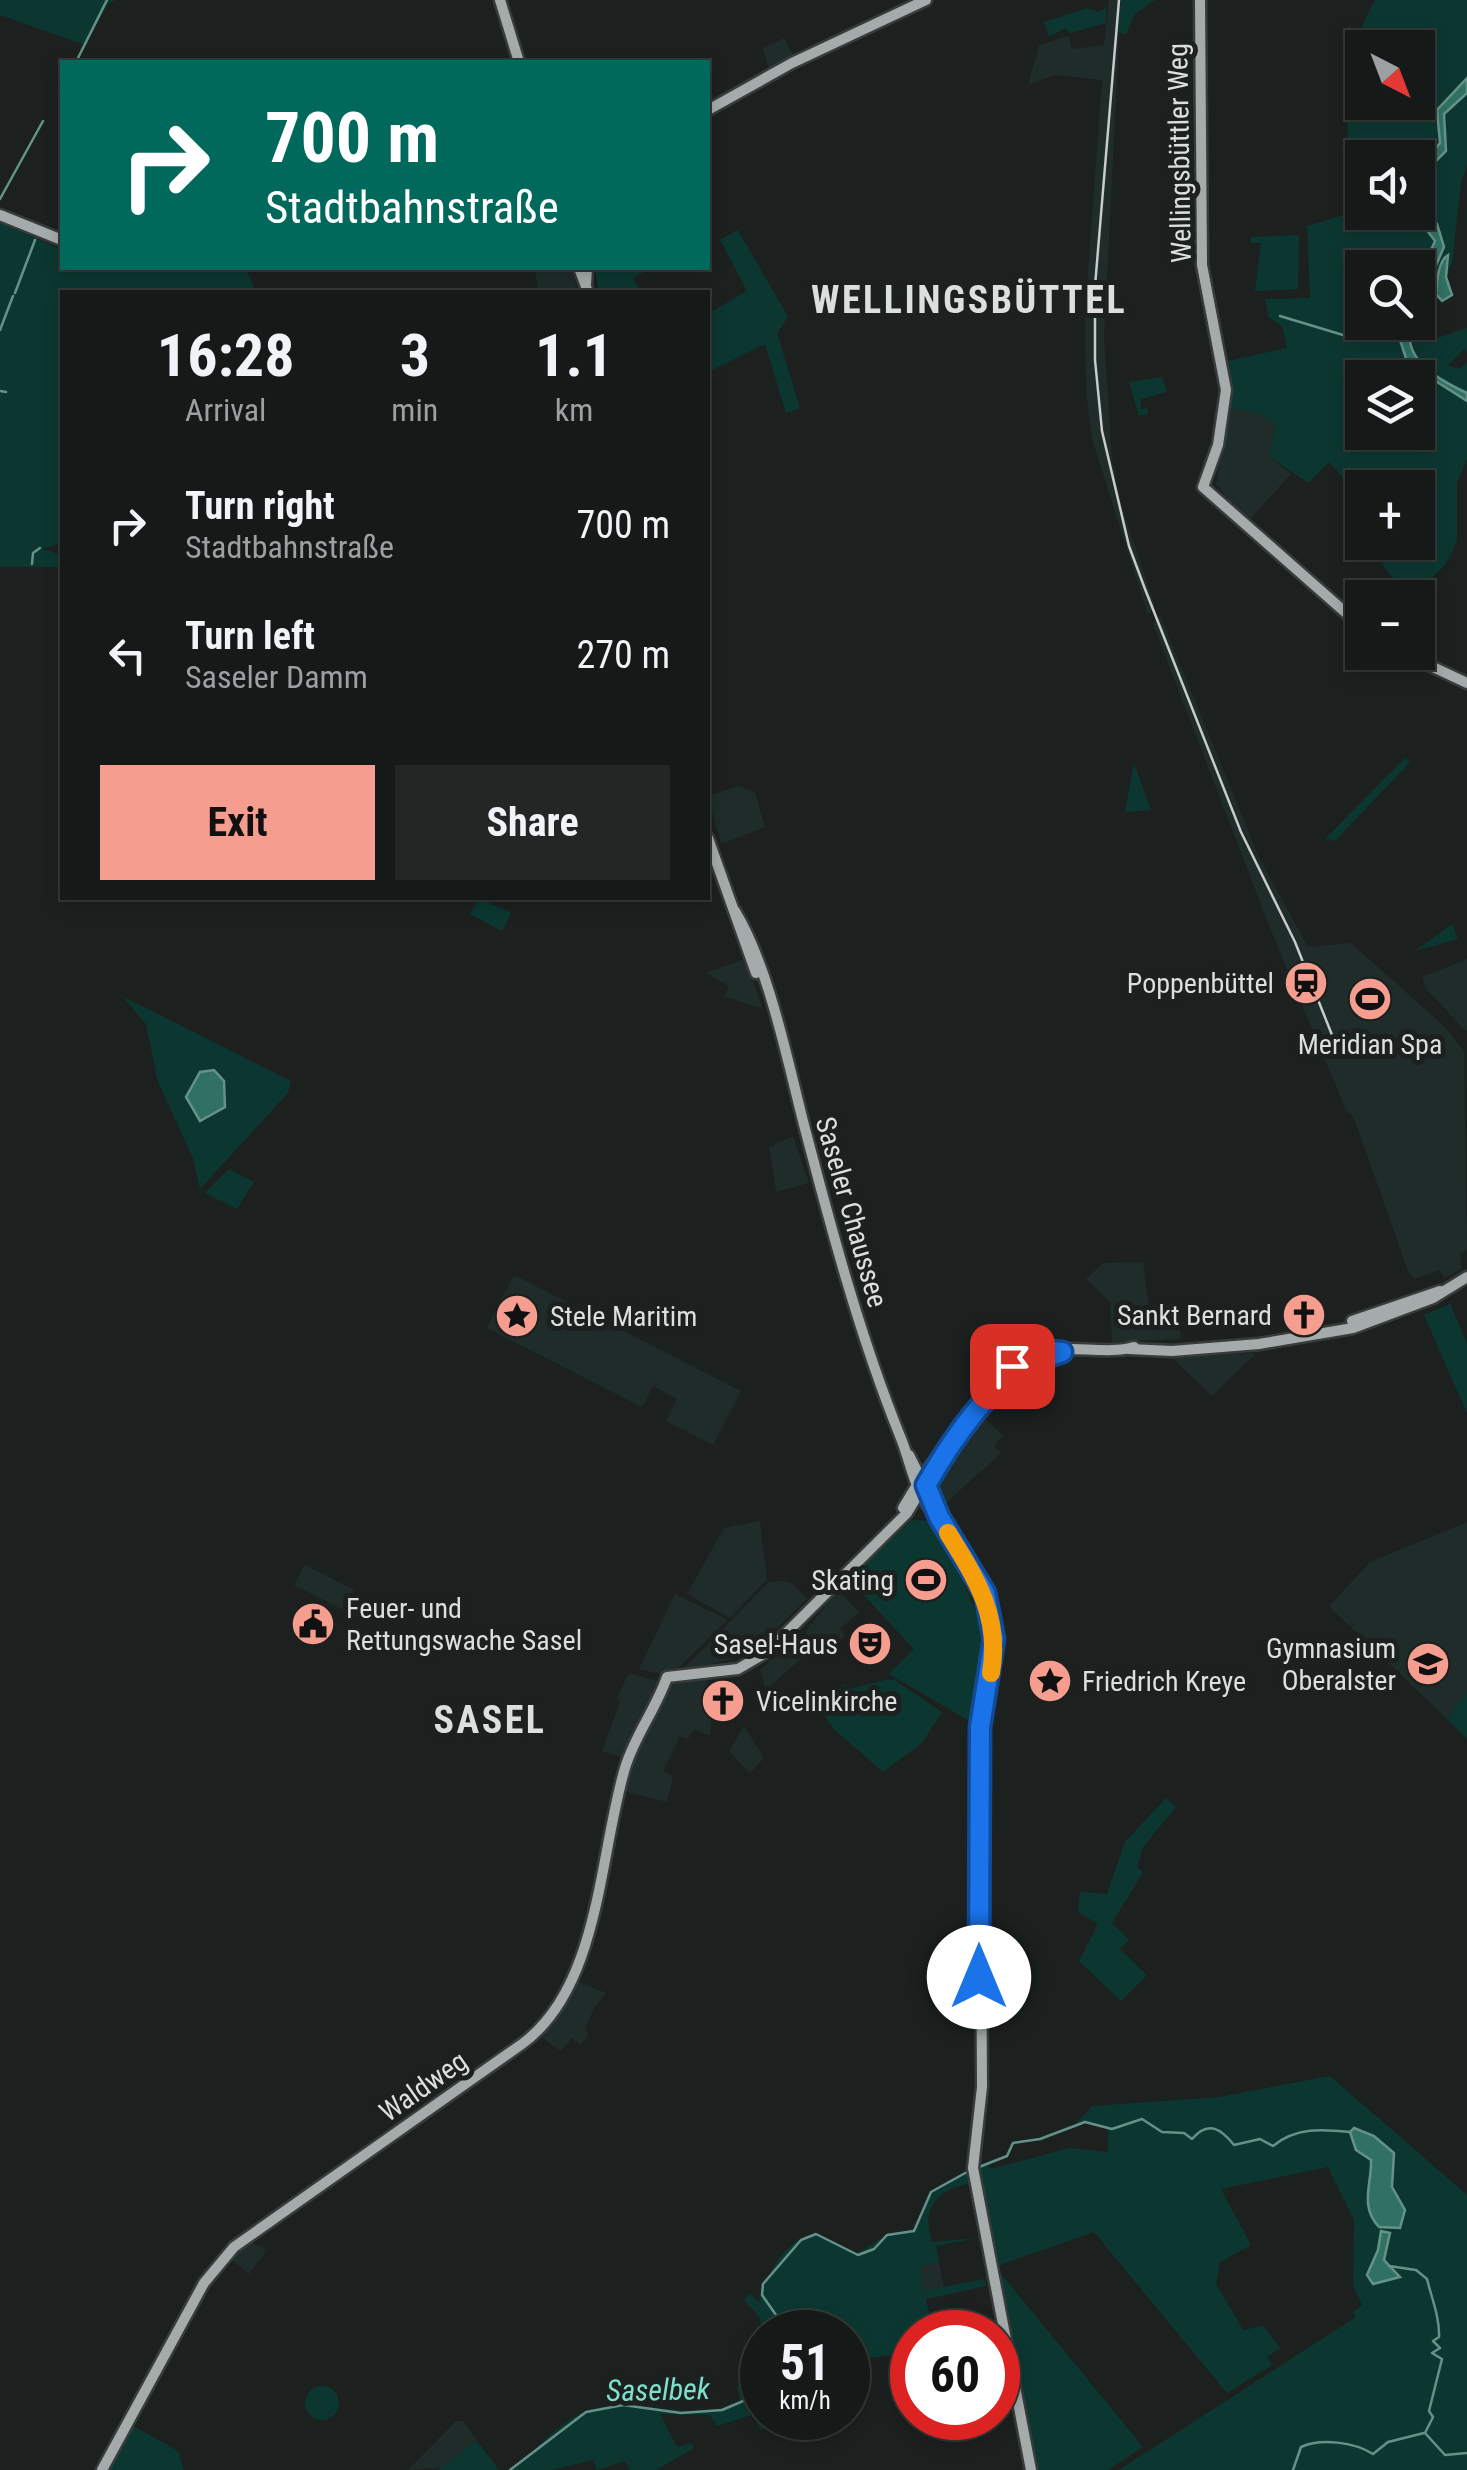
<!DOCTYPE html>
<html lang="en">
<head>
<meta charset="utf-8">
<style>
  body { margin:0; font-family:"Roboto Condensed",sans-serif; background:#222625; color:#f1f3f6; height:100vh; display:flex; flex-direction:column; font-size:38px; white-space:nowrap }
  * { box-sizing:border-box; margin:0 }
  p { font-size:32px; color:#9da0a2 }
  .icon { flex:none; width:55px; height:55px; fill:none; stroke:currentColor; stroke-width:2; stroke-linecap:round; stroke-linejoin:round }
  .map { position:relative; flex:1; overflow:hidden }
  .details { position:absolute; left:60px; top:290px; width:650px; height:610px; display:flex; flex-direction:column; background:#151918; border-radius:0px; box-shadow:0 5px 15px #0003,0 0 0 2px #343837 }
  .details>* { flex:none }
  .banner { position:absolute; left:60px; top:60px; width:650px; height:210px; border-radius:0px; box-shadow:0 5px 15px #0003,0 0 0 2px #343837; background:#00695c; color:#fff; overflow:hidden }
  .needle { width:65px; rotate:138deg }
  .controls { position:absolute; left:1345px; top:30px; display:grid; gap:20px }
  .controls a { display:grid; place-items:center; width:90px; height:90px; border-radius:0px; background:#151918; box-shadow:0 5px 15px #0003,0 0 0 2px #343837; font-size:50px }
  .speed { position:absolute; left:740px; top:2310px; display:flex; gap:20px; font-size:50px; font-weight:700; text-align:center }
  .speed>* { display:grid; place-content:center; width:130px; height:130px; border-radius:50%; background:#151918; box-shadow:0 5px 15px #0003,0 0 0 2px #343837; line-height:1 }
  .speed small { font-size:25px; font-weight:400 }
  .speed .limit { border:15px solid #d22; background:#fff; color:#111 }
  .pin { position:absolute; display:grid; place-items:center; width:85px; height:85px; color:#fff; margin:-42px; border-radius:20px; box-shadow:0 5px 15px #0006 }
  .me { position:absolute; width:110px; margin:-55px; rotate:0deg; stroke-linejoin:round; filter:drop-shadow(0 0 8px #0008) }
  .turn { display:flex; align-items:center; gap:35px; height:210px; padding:0 40px; font-size:45px }
  .turn .icon { width:130px; height:130px; stroke-width:2.5 }
  .turn b { display:block; font-size:70px; line-height:85px }
  .eta { display:flex; justify-content:space-evenly; align-items:center; height:170px; text-align:center }
  .eta b { font-size:60px; font-weight:700; line-height:70px }
  .action { display:flex; gap:20px; margin-top:auto; padding:20px 40px }
  .action a { flex:1; height:115px; border-radius:0px; background:#f59d8f; color:#111; font-size:40px; font-weight:700; line-height:115px; text-align:center }
  .action a+a { background:#222625; color:#f1f3f6 }
  ul { padding:0; list-style:none }
  li { display:flex; align-items:center; gap:30px; height:130px; padding:0 40px }
  li div { flex:1 }
  li b { display:block; font-size:38px }
  li em { font-style:normal }
  .map>svg:first-child { display:block }
</style>
</head>
<body>
<div class="map">
<svg width="1467" height="2470" viewBox="0 0 1467 2470">
  <rect width="100%" height="100%" fill="#1c2120"/>
  <g fill="#1f2c29">
    <polygon points="1109,0 1121,0 1104,337 1112,459 1122,508 1155,606 1148,615 1092,439 1086,391 1085,313 1102,80 1054,75 1028,85 1039,45 1068,36 1072,49 1104,45"/>
    <polygon points="784,38 793,55 769,69 763,48"/>
    <polygon points="535,268 571,268 578,292 538,292"/>
    <polygon points="1230,408 1257,413 1275,424 1270,457 1291,474 1247,522 1216,484"/>
    <polygon points="1160,615 1259,857 1308,947 1351,943 1446,1028 1464,1052 1467,1250 1460,1254 1462,1269 1444,1278 1440,1270 1414,1279 1408,1271 1354,1118 1346,1110 1270,928 1153,624"/>
    <polygon points="739,786 755,793 765,827 721,844 708,796"/>
    <polygon points="745,959 763,1009 724,996 729,986 706,973"/>
    <polygon points="1467,959 1467,1032 1426,989 1422,977"/>
    <polygon points="793,1136 809,1183 776,1192 769,1147"/>
    <polygon points="1143,1262 1149,1308 1178,1305 1181,1339 1112,1342 1110,1302 1086,1279 1103,1263"/>
    <polygon points="514,1275 741,1391 713,1445 666,1421 677,1399 653,1386 642,1407 487,1328"/>
    <polygon points="1256,1353 1212,1396 1173,1359 1196,1356"/>
    <polygon points="984,1419 1003,1435 994,1446 1001,1453 946,1503 936,1484"/>
    <polygon points="760,1521 767,1580 730,1618 687,1594 724,1528"/>
    <polygon points="1467,1522 1467,1692 1447,1719 1329,1606 1370,1562"/>
    <polygon points="305,1565 354,1590 343,1610 294,1585"/>
    <polygon points="781,1581 792,1583 807,1599 747,1657 683,1669 769,1582"/>
    <polygon points="838,1590 859,1612 840,1629 845,1635 826,1654 805,1632"/>
    <polygon points="675,1594 728,1620 670,1676 639,1669"/>
    <polygon points="791,1643 804,1656 766,1690 760,1670"/>
    <polygon points="629,1673 661,1682 624,1758 602,1751 620,1702 616,1699"/>
    <polygon points="708,1680 705,1713 712,1717 710,1736 694,1729 688,1739 680,1736 663,1771 673,1776 667,1802 623,1791 630,1762 670,1683"/>
    <polygon points="744,1726 764,1758 750,1773 729,1751"/>
    <polygon points="574,1980 606,1993 593,2010 585,2030 589,2034 580,2045 572,2038 561,2051 540,2036 553,2023"/>
    <polygon points="250,2242 267,2250 249,2274 232,2260"/>
    <polygon points="939,2262 944,2288 923,2291 919,2267"/>
    <polygon points="456,2421 463,2421 477,2441 448,2467 408,2470"/>
  </g>
  <g fill="#0c3730" fill-rule="evenodd">
    <polygon points="0,0 115,0 108,4 85,45 0,15"/>
    <polygon points="1106,0 1106,23 1070,33 1065,28 1049,37 1044,22 1087,8 1098,12 1105,9"/>
    <polygon points="1121,0 1155,0 1135,14 1126,34 1118,33"/>
    <path d="M 1375,0 L 1467,0 L 1467,166 L 1461,182 L 1452,263 L 1424,333 L 1428,341 L 1467,328 L 1467,353 L 1464,349 L 1448,365 L 1459,369 L 1467,362 L 1467,459 L 1457,482 L 1457,541 L 1445,565 L 1417,592 C 1394,587 1380,562 1372,543 L 1418,542 L 1418,488 L 1362,488 L 1362,510 L 1349,484 L 1329,462 L 1308,483 L 1270,457 L 1275,424 L 1257,413 L 1230,408 L 1227,361 L 1287,348 L 1282,326 L 1269,317 L 1265,299 L 1310,298 L 1307,226 L 1344,215 C 1355,131 1332,78 1375,0 ZM 1362,48 L 1418,48 L 1418,102 L 1362,102 ZM 1362,158 L 1418,158 L 1418,212 L 1362,212 ZM 1362,268 L 1418,268 L 1418,322 L 1362,322 ZM 1362,378 L 1418,378 L 1418,432 L 1362,432 Z"/>
    <polygon points="0,222 62,250 62,268 246,268 256,292 62,292 62,543 42,549 62,555 62,567 0,567"/>
    <polygon points="738,230 788,317 777,333 800,408 786,413 765,344 708,372 708,314 747,291 720,240"/>
    <polygon points="1299,235 1298,289 1255,291 1261,243 1251,243 1251,237"/>
    <polygon points="595,268 651,268 633,278 641,292 599,292"/>
    <polygon points="1162,377 1167,392 1141,399 1141,409 1147,408 1148,414 1139,416 1129,382"/>
    <polygon points="1405,758 1410,762 1335,841 1325,839"/>
    <polygon points="1134,763 1151,810 1125,812"/>
    <polygon points="479,898 511,913 502,931 470,914"/>
    <polygon points="1452,924 1458,939 1415,951"/>
    <path d="M 122,996 L 291,1081 L 288,1093 L 200,1189 L 193,1158 L 158,1082 L 146,1024 ZM 200,1075 L 224,1081 C 226,1106 224,1108 204,1121 L 189,1107 L 190,1093 Z"/>
    <polygon points="229,1169 254,1182 237,1209 205,1193"/>
    <polygon points="1450,1304 1467,1343 1467,1413 1424,1315"/>
    <path d="M 912,1520 L 927,1521 C 950,1559 984,1609 984,1654 C 984,1676 976,1701 973,1723 L 889,1674 L 914,1649 L 849,1579 Z"/>
    <polygon points="885,1680 894,1680 942,1712 922,1743 883,1772 835,1730 820,1709 845,1684 850,1689"/>
    <polygon points="1467,1692 1467,1739 1447,1719"/>
    <polygon points="1166,1798 1176,1807 1143,1847 1137,1867 1143,1872 1112,1923 1129,1940 1120,1949 1147,1975 1121,2001 1079,1961 1098,1924 1078,1912 1080,1892 1107,1894 1125,1842"/>
    <polygon points="1330,2076 1467,2195 1467,2470 1119,2470 1356,2317 1353,2312 1362,2305 1353,2285 1354,2220 1328,2167 1221,2189 1251,2245 1220,2262 1216,2284 1243,2330 1263,2326 1280,2348 1267,2357 1272,2365 1227,2393 1094,2232 991,2268 976,2169 989,2164 990,2169 1070,2148 1108,2152 1108,2129 1087,2122 1075,2125 1092,2106 1219,2097"/>
    <path d="M 967,2172 L 968,2184 C 936,2191 921,2208 932,2242 L 978,2238 L 936,2246 L 939,2262 L 921,2266 L 923,2291 L 984,2279 L 986,2286 L 926,2299 L 933,2332 L 912,2332 L 912,2352 L 848,2361 L 848,2332 L 765,2332 L 758,2315 L 744,2300 L 750,2294 L 759,2302 C 766,2276 785,2238 816,2234 L 855,2255 L 887,2235 L 910,2233 L 921,2220 L 931,2192 Z"/>
    <polygon points="1002,2275 1143,2447 1108,2470 1032,2470 993,2277"/>
    <path d="M 762,2370 L 762,2418 L 791,2418 L 761,2430 L 752,2415 L 717,2426 L 710,2415 L 660,2414 L 677,2447 L 691,2443 L 694,2448 L 656,2470 L 630,2470 L 625,2461 L 597,2470 L 593,2460 L 552,2470 L 510,2470 C 535,2453 556,2423 585,2412 C 636,2393 689,2426 740,2402 L 737,2386 Z"/>
    <circle cx="322" cy="2403" r="17"/>
    <polygon points="133,2426 178,2451 184,2470 108,2470"/>
    <polygon points="477,2441 499,2470 437,2470"/>
  </g>
  <g fill="#317164" stroke="#649289" stroke-width="2.5">
    <polygon points="1467,78 1467,93 1444,114 1446,151 1426,171 1418,188 1418,170 1440,143 1437,110"/>
    <polygon points="1418,197 1437,224 1444,247 1418,307 1418,280 1435,241 1414,213"/>
    <path d="M 1448,255 L 1446,277 L 1452,295 L 1442,301 L 1436,294 C 1437,282 1438,261 1448,255 Z"/>
    <path d="M 1401,322 L 1411,323 C 1401,360 1439,380 1467,393 L 1467,401 L 1415,368 L 1434,410 L 1426,413 L 1418,395 L 1418,378 L 1412,377 L 1400,340 Z"/>
    <polygon points="214,1070 224,1081 225,1107 200,1121 186,1097 200,1072"/>
    <path d="M 1354,2128 L 1374,2136 L 1394,2153 L 1392,2187 L 1405,2210 L 1400,2228 L 1379,2227 C 1359,2206 1372,2184 1371,2160 L 1356,2150 L 1350,2132 Z"/>
    <polygon points="1381,2231 1390,2233 1384,2260 1400,2277 1373,2284 1367,2275 1378,2250"/>
  </g>
  <g fill="none" stroke-linecap="round" stroke-linejoin="round">
    <g stroke="#649289" stroke-width="2.5">
      <polyline points="76,62 107,0"/>
      <polyline points="59,94 62,88"/>
      <polyline points="0,199 43,121"/>
      <polyline points="15,293 35,240"/>
      <polyline points="1280,316 1343,335 1377,322"/>
      <polyline points="0,330 13,296"/>
      <polyline points="0,391 6,392"/>
      <polyline points="32,564 33,553 40,548"/>
      <path d="M 979,2167 L 1007,2156 L 1013,2143 L 1040,2139 L 1085,2122 L 1112,2129 L 1142,2119 L 1162,2132 L 1184,2133 L 1192,2139 C 1209,2119 1222,2130 1234,2145 L 1260,2139 L 1273,2146 C 1296,2127 1322,2129 1350,2132"/>
      <path d="M 1389,2266 L 1416,2270 L 1427,2279 C 1431,2296 1440,2318 1439,2337 L 1433,2341 L 1440,2348 L 1432,2353 L 1442,2359 L 1429,2411 L 1433,2417 L 1425,2433 L 1445,2455 L 1467,2453"/>
      <polyline points="788,2332 762,2295 763,2284 801,2240 816,2234 858,2255 874,2249 887,2235 914,2231 931,2192 967,2172"/>
      <polyline points="767,2424 784,2418"/>
      <polyline points="510,2470 586,2412 623,2405 681,2413 722,2410 762,2393"/>
      <path d="M 1293,2470 L 1301,2447 C 1321,2438 1354,2442 1373,2454 L 1388,2442 L 1424,2433"/>
    </g>
    <g stroke="#373c3b" stroke-width="15">
      <g id="major">
        <polyline points="500,0 519,62"/>
        <polyline points="1200,0 1202,265 1226,390 1218,445 1203,487 1362,627"/>
        <polyline points="708,110 792,63 926,0"/>
        <polyline points="0,215 62,240"/>
        <polyline points="579,268 588,292"/>
        <polyline points="586,284 587,268"/>
        <polyline points="1401,652 1467,683"/>
        <polyline points="708,838 756,973"/>
        <path d="M 735,911 C 768,965 787,1058 803,1121 C 831,1228 859,1334 900,1436 C 912,1464 914,1497 939,1517"/>
        <polyline points="1352,1321 1440,1291"/>
        <polyline points="1129,1349 1172,1351 1259,1344 1353,1328 1433,1298 1467,1277"/>
        <path d="M 1006,1380 C 1021,1329 1096,1359 1134,1347"/>
        <polyline points="909,1455 955,1546"/>
        <path d="M 903,1508 C 928,1464 983,1394 1026,1366 C 1037,1358 1050,1357 1062,1352"/>
        <polyline points="954,1543 985,1593 995,1643 980,1734 982,2087 973,2168 1031,2470"/>
        <polyline points="963,1566 984,1603"/>
        <path d="M 102,2470 L 204,2283 L 234,2247 L 522,2044 C 600,1987 599,1855 625,1768 C 635,1735 656,1709 667,1677 L 738,1669 L 767,1652 L 907,1513 L 946,1448"/>
      </g>
    </g>
    <use href="#major" stroke="#a5abaa" stroke-width="10"/>
    <polyline stroke="#c7cbca" stroke-width="2.5" points="1119,0 1095,286 1095,360 1102,431 1129,546 1145,589 1241,832 1295,942 1338,1050"/>
  </g>
  <g fill="none" stroke-linecap="round" stroke-linejoin="round">
    <g stroke="#114b97" stroke-width="25">
      <path id="route" d="M 979,1977 L 980,1727 L 994,1639 L 985,1593 L 939,1517 L 926,1485 C 949,1445 990,1382 1033,1362 C 1042,1357 1053,1356 1062,1352 L 1039,1350 L 1012,1366"/>
    </g>
    <use href="#route" stroke="#1a73e8" stroke-width="18"/>
    <path stroke="#f59e0b" stroke-width="18" d="M 948,1533 C 976,1578 1001,1617 991,1673"/>
  </g>
  <defs>
    <g id="station-disc" transform="scale(2.25)"><circle r="9.5" fill="#f59d8f" stroke="#1c2120"/><path d="M-3-6H3Q5-6 5-4V2Q5 4 3 4L4.5 6H3L1.5 4h-3L-3 6H-4.5L-3 4Q-5 4-5 2V-4Q-5-6-3-6ZM-3.5-4v3h7v-3ZM-3.5 1v1.5H-2V1ZM2 1v1.5H3.5V1Z" fill="#111"/></g>
    <g id="stadium-disc" transform="scale(2.25)"><circle r="9.5" fill="#f59d8f" stroke="#1c2120"/><path d="M0-5a6.5 5 0 1 0 0 10a6.5 5 0 1 0 0-10ZM-3.5-1.8h7v3.6h-7Z" fill="#111"/></g>
    <g id="church-disc" transform="scale(2.25)"><circle r="9.5" fill="#f59d8f" stroke="#1c2120"/><path d="M-1.2-6h2.4v3.5h3.3v2.4h-3.3V6h-2.4V-.1h-3.3v-2.4h3.3Z" fill="#111"/></g>
    <g id="sight-disc" transform="scale(2.25)"><circle r="9.5" fill="#f59d8f" stroke="#1c2120"/><path d="M0-6L1.8-2.2L6-1.7L2.9 1.2L3.7 5.4L0 3.3L-3.7 5.4L-2.9 1.2L-6-1.7L-1.8-2.2Z" fill="#111"/></g>
    <g id="civic-disc" transform="scale(2.25)"><circle r="9.5" fill="#f59d8f" stroke="#1c2120"/><path d="M-.6-6.5H3V-4.5H.6V-3L4-1V1h2V6H-6V1h2V-1L-.6-3ZM-1.2 2.5V6h2.4V2.5Z" fill="#111"/></g>
    <g id="theatre-disc" transform="scale(2.25)"><circle r="9.5" fill="#f59d8f" stroke="#1c2120"/><path d="M-5-5.5Q0-4 5-5.5V0Q5 5 0 6Q-5 5-5 0ZM-3.3-2.5H-1v1.5H-3.3ZM1-2.5H3.3v1.5H1ZM-2.8 1Q0 5.5 2.8 1Z" fill="#111"/></g>
    <g id="school-disc" transform="scale(2.25)"><circle r="9.5" fill="#f59d8f" stroke="#1c2120"/><path d="M0-5L7-2L0 1L-7-2ZM-4 1L0 2.5L4 1V4Q0 6-4 4Z" fill="#111"/></g>
  </defs>
  <g fill-rule="evenodd">
    <use href="#station-disc" x="1306" y="983"/>
    <use href="#stadium-disc" x="1370" y="999"/>
    <use href="#church-disc" x="1304" y="1315"/>
    <use href="#sight-disc" x="517" y="1316"/>
    <use href="#stadium-disc" x="926" y="1580"/>
    <use href="#civic-disc" x="313" y="1624"/>
    <use href="#theatre-disc" x="870" y="1644"/>
    <use href="#school-disc" x="1428" y="1664"/>
    <use href="#sight-disc" x="1050" y="1681"/>
    <use href="#church-disc" x="723" y="1701"/>
  </g>
  <g text-anchor="middle" stroke-width="10" stroke-linejoin="round" paint-order="stroke">
    <g font-size="28" fill="#dbdfde" stroke="#1c2120">
      <text transform="translate(1179 153) rotate(-91)" y="10">Wellingsbüttler Weg</text>
      <text transform="translate(852 1212) rotate(74)" y="10">Saseler Chaussee</text>
      <text transform="translate(423 2086) rotate(-35)" y="10">Waldweg</text>
    </g>
    <g font-size="28" fill="#dbdfde" stroke="#1c2120" text-anchor="end">
      <text x="1274" y="993">Poppenbüttel</text>
      <text x="1370" y="1054" text-anchor="middle">Meridian Spa</text>
      <text x="1272" y="1325">Sankt Bernard</text>
      <text x="550" y="1326" text-anchor="start">Stele Maritim</text>
      <text x="894" y="1590">Skating</text>
      <text x="346" y="1618" text-anchor="start">Feuer- und<tspan x="346" dy="32">Rettungswache Sasel</tspan></text>
      <text x="838" y="1654">Sasel-Haus</text>
      <text x="1396" y="1658">Gymnasium<tspan x="1396" dy="32">Oberalster</tspan></text>
      <text x="1082" y="1691" text-anchor="start">Friedrich Kreye</text>
      <text x="756" y="1711" text-anchor="start">Vicelinkirche</text>
    </g>
    <g font-size="30" font-style="italic" fill="#7de0cc" stroke="#1c2120">
      <text transform="translate(658 2390) rotate(-1)" y="10">Saselbek</text>
    </g>
    <g font-size="38" font-weight="bold" letter-spacing="2.5" fill="#dbdfde" stroke="#1c2120">
      <text x="969" y="313">WELLINGSBÜTTEL</text>
      <text x="490" y="1733">SASEL</text>
    </g>
  </g>
</svg>
<div class="controls">
<a><svg class="needle" viewBox="-14 -14 28 28"><path d="M0-13l5 13h-10z" fill="#e53935"/><path d="M0 13l5-13h-10z" fill="#9da0a2"/></svg></a>
<a><svg class="icon" aria-label="sound" viewBox="0 0 24 24"><path d="M4 9h4l5-4v14l-5-4H4zM17 9q2 3 0 6"/></svg></a>
<a><svg class="icon" aria-label="search" viewBox="0 0 24 24"><circle cx="10" cy="10" r="6"/><path d="M15 15l6 6"/></svg></a>
<a><svg class="icon" aria-label="layers" viewBox="0 0 24 24"><path d="M12 4l9 5-9 5-9-5zM3 14l9 5 9-5"/></svg></a>
<a>+</a>
<a>−</a>
</div>
<div class="speed"><div>51<small>km/h</small></div><div class="limit">60</div></div>
<div class="pin" style="left:1012px;top:1366px;background:#d93025"><svg class="icon" aria-label="arrive" viewBox="0 0 24 24"><path d="M6 21V4h12l-3 4 3 4H6"/></svg></div>
<svg class="me" style="left:979px;top:1977px" viewBox="-20 -20 40 40"><circle r="19" fill="#fff"/><path d="M0-13L10 11 0 6-10 11z" fill="#1a73e8"/></svg>
<div class="banner">
<div class="turn"><svg class="icon" aria-label="right" viewBox="0 0 24 24"><path d="M7 20v-9h11M14 6l5 5-5 5"/></svg><div><b>700 m</b>Stadtbahnstraße</div></div>
</div>
<section class="details">
<div class="eta">
<div><b>16:28</b><p>Arrival</p></div>
<div><b>3</b><p>min</p></div>
<div><b>1.1</b><p>km</p></div>
</div>
<ul>
<li><svg class="icon" aria-label="right" viewBox="0 0 24 24"><path d="M7 20v-9h11M14 6l5 5-5 5"/></svg><div><b>Turn right</b><p>Stadtbahnstraße</p></div><em>700 m</em></li>
<li><svg class="icon" aria-label="left" viewBox="0 0 24 24"><path d="M17 20v-9H6M10 6l-5 5 5 5"/></svg><div><b>Turn left</b><p>Saseler Damm</p></div><em>270 m</em></li>
</ul>
<div class="action"><a>Exit</a><a>Share</a></div>
</section>
</div>
</body>
</html>
